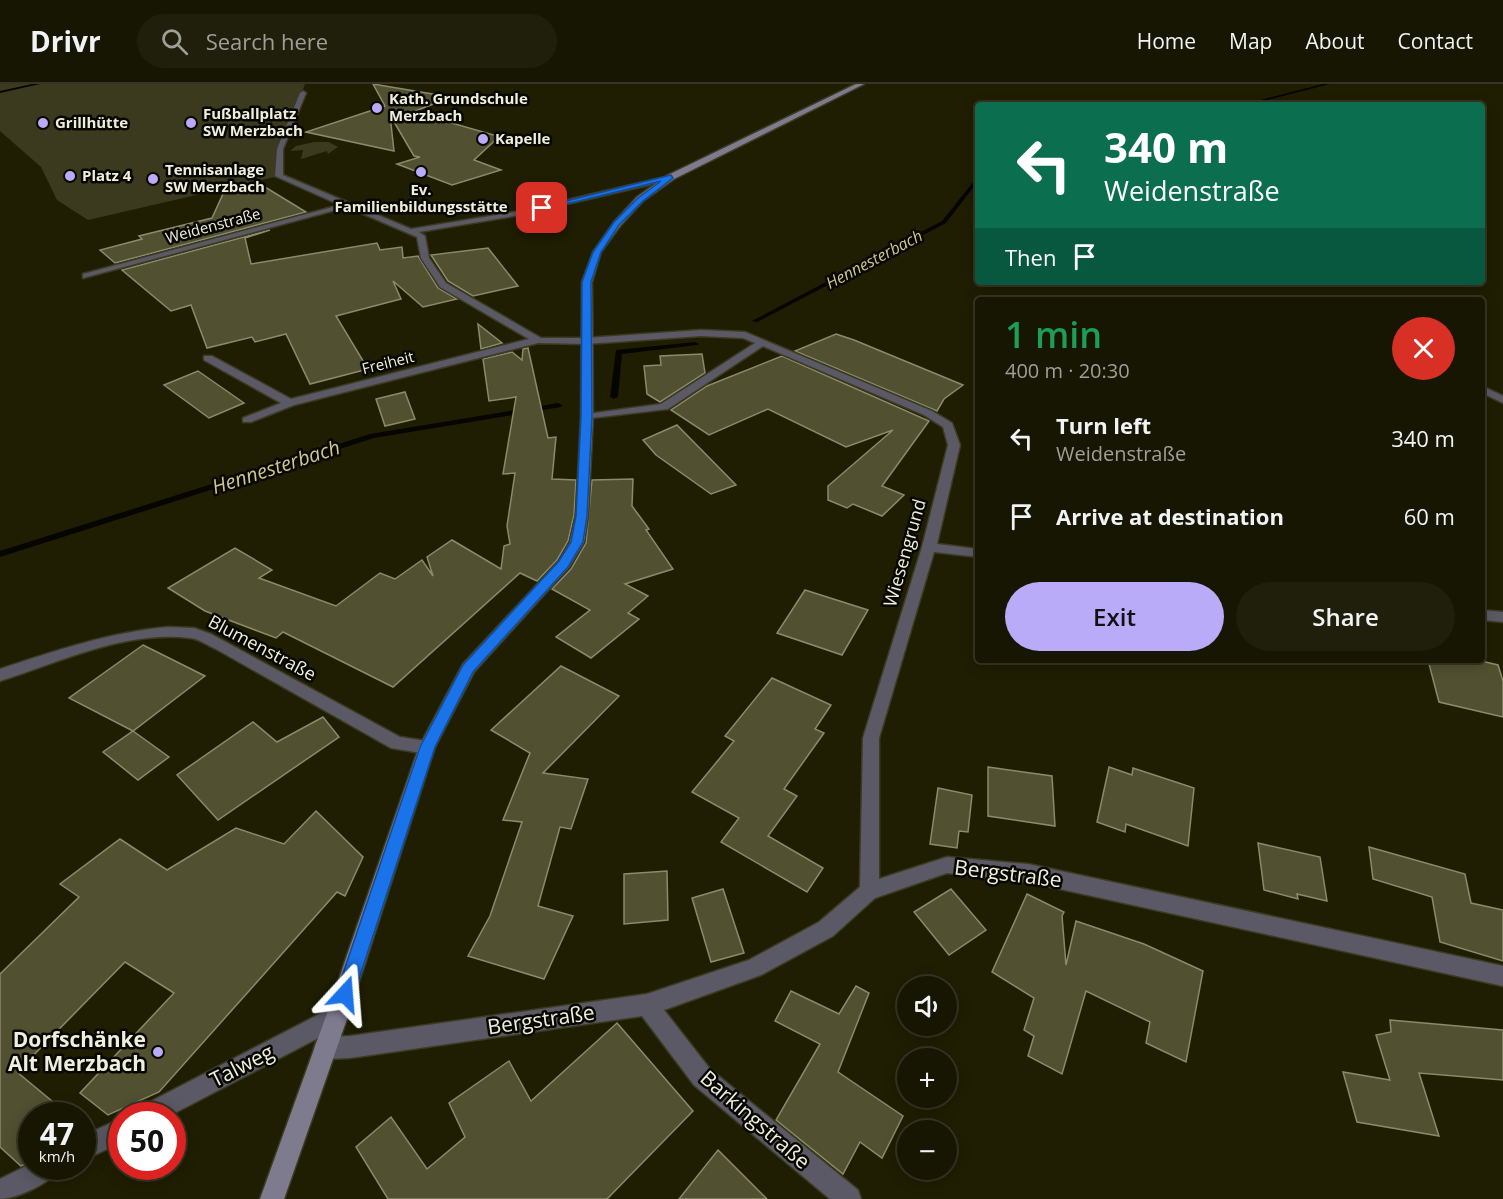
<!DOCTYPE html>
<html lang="en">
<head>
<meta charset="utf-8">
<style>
  body { margin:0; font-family:"Open Sans",sans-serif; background:#201f0c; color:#f1f3f6; height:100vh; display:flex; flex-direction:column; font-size:22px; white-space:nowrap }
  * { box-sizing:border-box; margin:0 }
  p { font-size:20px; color:#9e9f99 }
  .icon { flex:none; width:33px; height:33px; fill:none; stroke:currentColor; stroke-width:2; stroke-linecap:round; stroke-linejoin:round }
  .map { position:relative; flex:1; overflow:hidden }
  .sheet { position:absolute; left:975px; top:213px; width:510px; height:366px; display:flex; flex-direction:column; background:#171602; border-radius:6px; box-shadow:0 3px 15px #0003,0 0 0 2px #363524 }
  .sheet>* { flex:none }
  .banner { position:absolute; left:975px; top:18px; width:510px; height:183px; border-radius:6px; box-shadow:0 3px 15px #0003,0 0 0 2px #363524; background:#0b6e4f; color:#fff; overflow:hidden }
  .buttons { position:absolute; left:897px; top:892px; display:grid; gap:12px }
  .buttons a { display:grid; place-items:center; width:60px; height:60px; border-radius:50%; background:#171602; box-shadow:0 3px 15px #0003,0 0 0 2px #363524; font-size:30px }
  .speed { position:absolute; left:18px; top:1018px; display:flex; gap:12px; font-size:30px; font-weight:700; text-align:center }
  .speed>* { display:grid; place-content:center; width:78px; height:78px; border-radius:50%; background:#171602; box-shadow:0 3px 15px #0003,0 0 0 2px #363524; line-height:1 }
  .speed small { font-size:15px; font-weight:400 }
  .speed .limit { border:9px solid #d22; background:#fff; color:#111 }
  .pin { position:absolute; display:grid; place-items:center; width:51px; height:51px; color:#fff; margin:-26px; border-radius:12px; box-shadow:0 3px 9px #0006 }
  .me { position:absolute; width:66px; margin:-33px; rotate:19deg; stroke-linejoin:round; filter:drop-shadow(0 0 4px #0008) }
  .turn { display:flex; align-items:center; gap:21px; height:126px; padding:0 30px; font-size:27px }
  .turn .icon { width:78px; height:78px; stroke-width:2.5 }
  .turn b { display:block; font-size:42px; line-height:51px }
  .then { display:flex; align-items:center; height:57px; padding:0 30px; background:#0003; gap:12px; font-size:22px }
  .round { display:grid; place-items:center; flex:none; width:63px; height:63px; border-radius:32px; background:#201f0c }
  .summary { display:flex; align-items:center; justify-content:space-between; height:102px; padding:0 30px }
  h1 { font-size:36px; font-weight:600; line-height:45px; color:#1e9e55 }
  .primary-button { display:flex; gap:12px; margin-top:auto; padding:12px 30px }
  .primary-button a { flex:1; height:69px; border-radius:36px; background:#b9abf7; color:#111; font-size:24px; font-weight:600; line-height:69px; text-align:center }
  .primary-button a+a { background:#201f0c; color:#f1f3f6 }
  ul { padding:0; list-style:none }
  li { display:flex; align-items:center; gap:18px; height:78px; padding:0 30px }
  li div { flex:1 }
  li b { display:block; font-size:22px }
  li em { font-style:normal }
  header { display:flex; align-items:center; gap:36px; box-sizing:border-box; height:84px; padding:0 30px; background:#171602; border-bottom:2px solid #363524 }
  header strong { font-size:28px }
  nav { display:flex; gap:33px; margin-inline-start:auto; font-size:21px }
  .search { width:420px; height:54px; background:#201f0c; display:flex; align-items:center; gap:15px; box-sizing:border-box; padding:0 21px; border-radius:33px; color:#9e9f99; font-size:22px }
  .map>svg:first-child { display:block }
</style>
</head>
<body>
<header>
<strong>Drivr</strong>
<div class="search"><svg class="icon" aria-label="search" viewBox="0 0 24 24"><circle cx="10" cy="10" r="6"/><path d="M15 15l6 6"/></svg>Search here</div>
<nav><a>Home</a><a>Map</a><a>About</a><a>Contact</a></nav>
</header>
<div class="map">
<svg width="1503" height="1115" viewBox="0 0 1503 1115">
  <rect width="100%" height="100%" fill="#1f1e02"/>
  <g fill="#3b3a1e">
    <polygon points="0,0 305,0 280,65 279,92 88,136 57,116 41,83 0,47"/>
    <polygon points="314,58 329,58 338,63 328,70 327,67 301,75 303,66 290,67 296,62"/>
  </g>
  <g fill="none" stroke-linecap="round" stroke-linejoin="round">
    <g fill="#070500" fill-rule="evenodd">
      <polygon points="32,0 40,0 0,9 0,7"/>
      <polygon points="1323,0 1330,0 1248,21 1241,21"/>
      <polygon points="978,92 978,97 946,139 757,238 752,237 942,137"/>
      <polygon points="695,258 699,260 697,261 622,270 618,313 614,315 610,313 616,266"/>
      <polygon points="558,319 562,321 561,323 374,354 0,473 0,467 370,350"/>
    </g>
  </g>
  <g fill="#515031" stroke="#8b8a6b" stroke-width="1.5">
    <polygon points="373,0 451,13 413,28 497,52 502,50 474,76 501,86 452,101 397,80 420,73 414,72 390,31 394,67 306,48 385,22"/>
    <polygon points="260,100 306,128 115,179 100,166 142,155 139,152 212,134 223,110"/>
    <polygon points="270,146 245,154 251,180 377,159 380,166 402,163 403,174 418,172 438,204 457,215 423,223 393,197 401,215 336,232 368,285 310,300 286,250 255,258 252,253 207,264 191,221 171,227 122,186"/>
    <polygon points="488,164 518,202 473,212 448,197 431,171"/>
    <polygon points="478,240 502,259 481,265"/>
    <polygon points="836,250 854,256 963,301 944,315 937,327 795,267"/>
    <polygon points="528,264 548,354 556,353 552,395 576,396 574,431 568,457 557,476 537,497 520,489 393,603 283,548 276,554 205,527 168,504 235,464 272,486 259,494 336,522 380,489 395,495 422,476 433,492 427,473 452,456 501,485 504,462 510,460 507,442 515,389 503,390 516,313 489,317 483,275 512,268 522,276 523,265"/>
    <polygon points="702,270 705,289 660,318 647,310 644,282 661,281 660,272"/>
    <polygon points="782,272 929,337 882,402 904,411 882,432 853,420 847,424 828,416 828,402 893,346 846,363 768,325 709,351 671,326 707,302"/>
    <polygon points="198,287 244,319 209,334 164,301"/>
    <polygon points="405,308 415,335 385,342 376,315"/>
    <polygon points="677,341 736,401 711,410 656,371 643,356"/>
    <polygon points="633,395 632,422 649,445 646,446 673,485 625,500 648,512 628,529 639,535 591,574 556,553 590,526 552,505 571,485 586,459 592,396"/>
    <polygon points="805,506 868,526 842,571 777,549"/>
    <polygon points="143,561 205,592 133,647 69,614"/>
    <polygon points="1428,576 1477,576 1498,581 1503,597 1503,633 1439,618"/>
    <polygon points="561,582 619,612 543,689 588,695 571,745 560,743 538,822 573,832 544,895 468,872 490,832 522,738 503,736 530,669 491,646"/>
    <polygon points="772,594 831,621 815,645 824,649 784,705 797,712 768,752 823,784 807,808 721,758 739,734 692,708 734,657 725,652"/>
    <polygon points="323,633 339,653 218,736 177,691 253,638 277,658"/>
    <polygon points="133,647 169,673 138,696 103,668"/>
    <polygon points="988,683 1052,692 1055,742 988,732"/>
    <polygon points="1109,683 1132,691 1133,684 1194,704 1188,762 1126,740 1125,748 1097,738"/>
    <polygon points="938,704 972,711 968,748 959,747 957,764 930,760"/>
    <polygon points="316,727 363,773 345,812 337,808 159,1008 108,1031 80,1009 174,909 125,878 17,988 70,1032 32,1032 32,1077 21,1082 0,1063 0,890 79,813 60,800 120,755 167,786 236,744 284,760"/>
    <polygon points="1258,759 1320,773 1327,817 1297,810 1298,815 1264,806"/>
    <polygon points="1369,763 1465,790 1471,819 1503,826 1503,877 1440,858 1432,813 1373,795"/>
    <polygon points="667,787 668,836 624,840 624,790"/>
    <polygon points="723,805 744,869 711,878 692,814"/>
    <polygon points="951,805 986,846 949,871 914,828"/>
    <polygon points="1027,810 1064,828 1062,832 1066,881 1076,837 1144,860 1203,887 1186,978 1146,959 1150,938 1086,907 1062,990 1028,972 1034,952 1024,946 1034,914 992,888"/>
    <polygon points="856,902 869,909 838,988 903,1032 882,1074 860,1058 843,1090 776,1036 820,960 775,937 791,907 839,930"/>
    <polygon points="1390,936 1503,946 1503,996 1419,989 1439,1052 1357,1038 1343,988 1390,996 1376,951 1391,948"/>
    <polygon points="617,939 693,1027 607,1115 388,1115 356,1063 391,1033 427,1085 465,1053 449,1019 509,977 531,1017"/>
    <polygon points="718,1066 767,1115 679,1115"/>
  </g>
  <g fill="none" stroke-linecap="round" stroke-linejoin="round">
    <g stroke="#3c3b21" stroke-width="3">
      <g id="minor">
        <polygon points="303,7 306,9 283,65 283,91 411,145 520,127 674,91 674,95 520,131 419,148 425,152 429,174 446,199 541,254 586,254 701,246 745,248 932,327 952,339 960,361 937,460 978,465 978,473 934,468 879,654 879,795 947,773 1028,780 1503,882 1503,902 1028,798 947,789 875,814 833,852 761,891 664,926 710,985 858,1106 861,1115 830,1115 694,1001 642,932 350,974 325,975 317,972 314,964 317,956 325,953 350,952 647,910 749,876 819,838 860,803 863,654 922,463 948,361 943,343 924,331 763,262 668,325 583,335 583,331 587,330 661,320 755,259 743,254 701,252 586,260 538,259 294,321 251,338 243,338 243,334 281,319 204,276 204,272 212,272 291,315 529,255 440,203 421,174 417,153 347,123 83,194 83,190 340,121 275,92 277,65 300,9"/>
        <polygon points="1482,302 1503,312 1503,319 1482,309"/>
        <polygon points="1482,526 1503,528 1503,538 1482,536"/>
        <path d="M 168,543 L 194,544 L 211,550 L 400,653 L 433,658 L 435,663 L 433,668 L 427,670 L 391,664 L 216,565 C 207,561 199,555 190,554 C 126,546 60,578 0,597 L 0,585 C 55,567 110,548 168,543 Z"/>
        <polygon points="337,921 345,924 348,932 345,940 169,1032 135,1032 138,1024"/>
        <polygon points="122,1034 122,1058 82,1077 82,1052"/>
        <path d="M 32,1079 L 32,1083 L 60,1083 C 54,1098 16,1115 0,1115 L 0,1095 Z"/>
      </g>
    </g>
    <g stroke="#3c3b21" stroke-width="3">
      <polygon id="secondary" points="856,0 864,0 674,95 643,117 620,142 601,168 592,198 593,333 588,431 584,458 569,483 474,588 435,663 348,932 284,1115 260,1115 326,932 419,663 463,580 559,477 570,458 576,431 581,333 582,198 593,168 614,138 637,113 668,91"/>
    </g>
    <use href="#minor" fill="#5a5965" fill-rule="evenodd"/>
    <use href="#secondary" fill="#7e7b8f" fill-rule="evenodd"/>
  </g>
  <polygon fill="#1a73e8" stroke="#114b97" stroke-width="1.5" points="671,91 673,94 643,117 619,141 601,168 591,198 592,333 587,432 583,458 568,483 473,588 435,663 354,910 352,917 345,920 338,917 336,910 420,663 463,581 559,477 571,458 576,432 581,333 582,198 593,168 614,138 638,114 661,97 542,126 538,124"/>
  <g fill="#b9abf7" stroke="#080701" stroke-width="2">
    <circle cx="377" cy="24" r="6"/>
    <circle cx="43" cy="39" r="6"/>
    <circle cx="191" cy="39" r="6"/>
    <circle cx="483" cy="55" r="6"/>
    <circle cx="421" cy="88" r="6"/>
    <circle cx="70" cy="92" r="6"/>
    <circle cx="153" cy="95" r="6"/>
    <circle cx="158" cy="968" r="6"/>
  </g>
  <g text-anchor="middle" stroke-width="5" stroke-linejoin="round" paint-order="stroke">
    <g font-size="15" font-weight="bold" fill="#efefde" stroke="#080701" text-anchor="start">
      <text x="389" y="20">Kath. Grundschule<tspan x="389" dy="17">Merzbach</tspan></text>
      <text x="203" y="35">Fußballplatz<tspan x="203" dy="17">SW Merzbach</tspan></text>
      <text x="55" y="44">Grillhütte</text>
      <text x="495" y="60">Kapelle</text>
      <text x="165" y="91">Tennisanlage<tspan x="165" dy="17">SW Merzbach</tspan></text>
      <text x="82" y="97">Platz 4</text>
      <text x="421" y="111" text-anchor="middle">Ev.<tspan x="421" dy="17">Familienbildungsstätte</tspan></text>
    </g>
    <g font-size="15" fill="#efefde" stroke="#080701">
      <text transform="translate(213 142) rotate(-15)" y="5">Weidenstraße</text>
      <text transform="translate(388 279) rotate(-14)" y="5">Freiheit</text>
    </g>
    <g font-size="16" font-style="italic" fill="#cbc98e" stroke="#080701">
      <text transform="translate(874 175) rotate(-28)" y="6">Hennesterbach</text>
    </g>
    <g font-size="18" fill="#efefde" stroke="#080701">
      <text transform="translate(905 469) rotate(-74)" y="6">Wiesengrund</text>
      <text transform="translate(262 564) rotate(28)" y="6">Blumenstraße</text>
    </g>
    <g font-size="20" font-style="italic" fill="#cbc98e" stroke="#080701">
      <text transform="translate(276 383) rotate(-18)" y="7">Hennesterbach</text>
    </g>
    <g font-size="21" fill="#efefde" stroke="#080701">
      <text transform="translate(1008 790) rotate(7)" y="7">Bergstraße</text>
      <text transform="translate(541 936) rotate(-8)" y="7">Bergstraße</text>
      <text transform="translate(242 982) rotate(-27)" y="7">Talweg</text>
      <text transform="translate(755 1036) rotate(41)" y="7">Barkingstraße</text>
    </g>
    <g font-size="21" font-weight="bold" fill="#efefde" stroke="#080701" text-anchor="end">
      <text x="146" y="963">Dorfschänke<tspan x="146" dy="24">Alt Merzbach</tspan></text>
    </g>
  </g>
</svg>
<div class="buttons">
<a><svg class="icon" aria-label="sound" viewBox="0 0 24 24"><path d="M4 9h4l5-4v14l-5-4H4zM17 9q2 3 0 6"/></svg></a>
<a>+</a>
<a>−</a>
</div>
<div class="speed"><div>47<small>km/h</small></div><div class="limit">50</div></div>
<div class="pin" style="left:542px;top:124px;background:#d93025"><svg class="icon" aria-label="arrive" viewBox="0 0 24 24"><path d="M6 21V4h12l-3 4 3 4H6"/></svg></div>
<svg class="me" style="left:345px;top:910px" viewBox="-20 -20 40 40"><path d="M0-17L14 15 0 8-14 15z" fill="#1a73e8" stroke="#fff" stroke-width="4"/></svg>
<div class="banner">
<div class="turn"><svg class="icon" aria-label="left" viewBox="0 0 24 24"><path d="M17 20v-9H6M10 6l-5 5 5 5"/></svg><div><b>340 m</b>Weidenstraße</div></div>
<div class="then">Then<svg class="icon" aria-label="arrive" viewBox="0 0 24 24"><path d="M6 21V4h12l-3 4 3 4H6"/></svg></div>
</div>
<section class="sheet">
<div class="summary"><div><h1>1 min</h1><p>400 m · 20:30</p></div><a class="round" style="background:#d93025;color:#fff"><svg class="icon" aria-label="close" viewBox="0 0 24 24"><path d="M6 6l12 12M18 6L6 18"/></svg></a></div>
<ul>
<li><svg class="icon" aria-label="left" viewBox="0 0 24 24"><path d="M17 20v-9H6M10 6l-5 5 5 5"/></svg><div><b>Turn left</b><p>Weidenstraße</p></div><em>340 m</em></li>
<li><svg class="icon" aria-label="arrive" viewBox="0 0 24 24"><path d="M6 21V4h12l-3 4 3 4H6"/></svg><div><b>Arrive at destination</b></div><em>60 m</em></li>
</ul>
<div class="primary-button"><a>Exit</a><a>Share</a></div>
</section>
</div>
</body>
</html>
